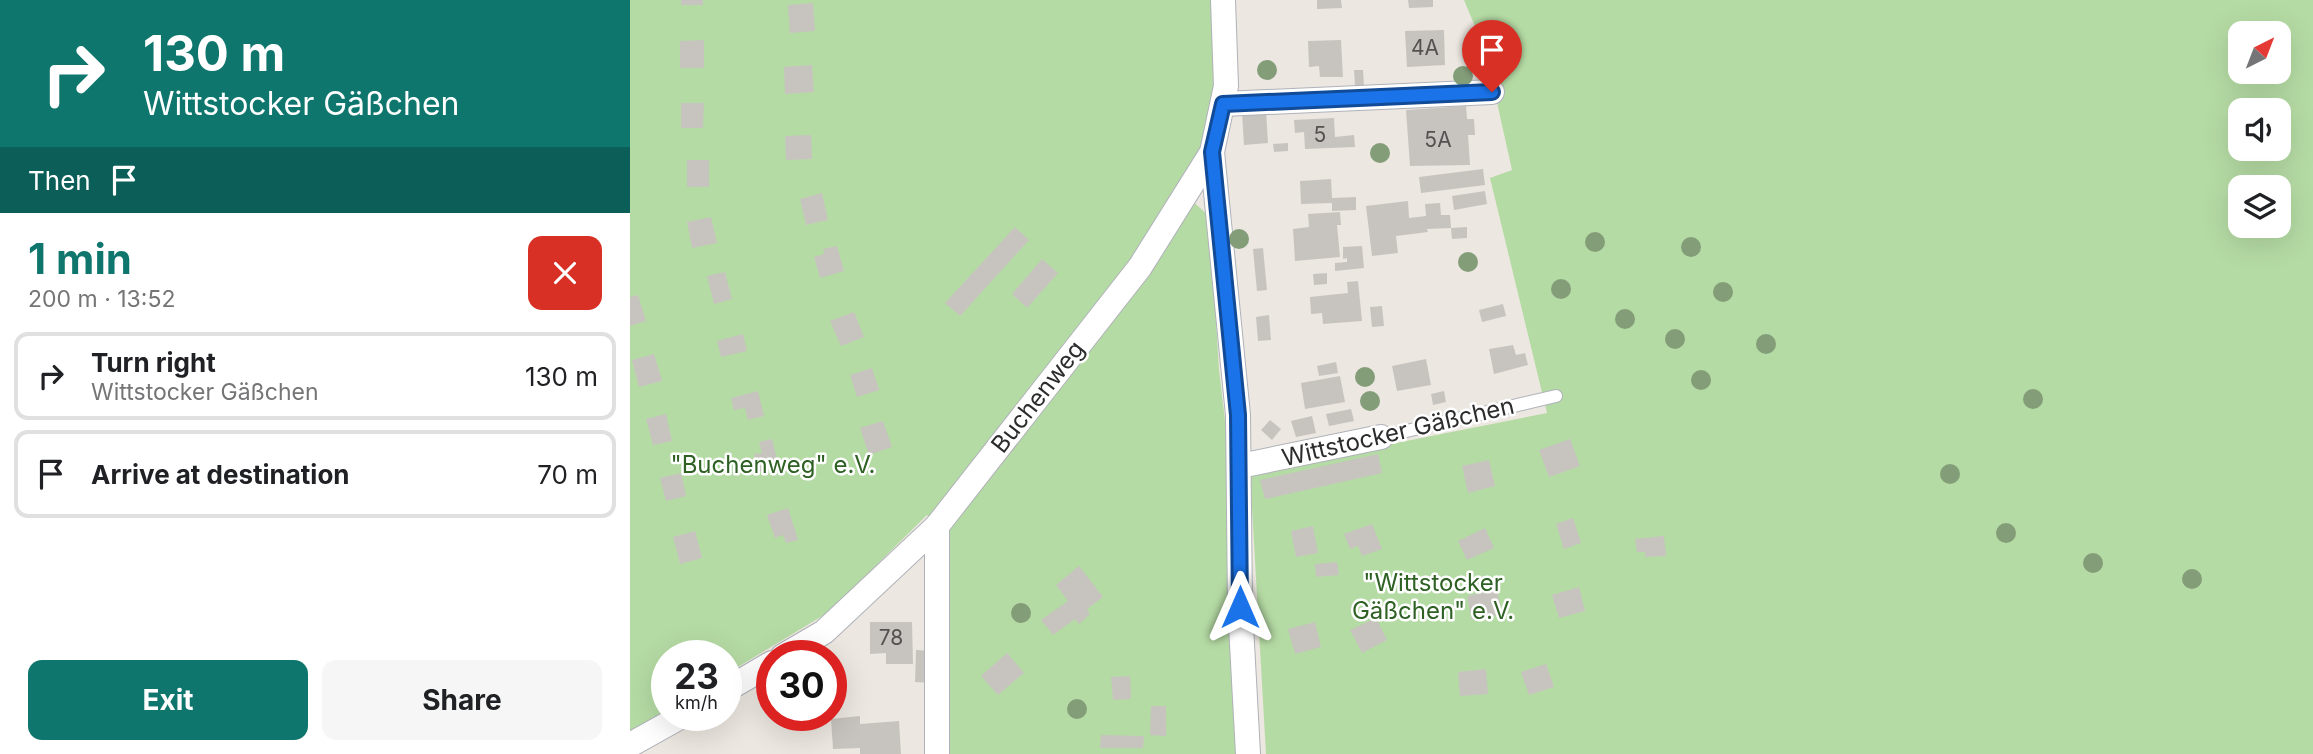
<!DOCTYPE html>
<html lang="en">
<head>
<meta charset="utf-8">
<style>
  body { margin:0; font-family:Inter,sans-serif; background:#f6f6f6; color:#202124; height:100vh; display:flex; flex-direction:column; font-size:26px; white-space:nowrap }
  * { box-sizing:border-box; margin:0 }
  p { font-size:23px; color:#757577 }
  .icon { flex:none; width:38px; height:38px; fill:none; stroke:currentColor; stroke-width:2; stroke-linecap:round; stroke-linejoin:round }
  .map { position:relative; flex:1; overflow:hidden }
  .details { display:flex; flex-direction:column; background:#fff; width:630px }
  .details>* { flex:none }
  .guide { background:#0f766e; color:#fff; overflow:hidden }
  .needle { width:46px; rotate:42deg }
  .buttons { position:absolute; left:1598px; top:21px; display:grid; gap:14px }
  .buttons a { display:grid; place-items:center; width:63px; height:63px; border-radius:14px; background:#fff; box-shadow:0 7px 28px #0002; font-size:35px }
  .speed { position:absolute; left:21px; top:640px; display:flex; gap:14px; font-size:35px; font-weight:700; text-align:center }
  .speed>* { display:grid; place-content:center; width:91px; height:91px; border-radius:50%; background:#fff; box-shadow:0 7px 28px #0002; line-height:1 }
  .speed small { font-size:18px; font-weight:400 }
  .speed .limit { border:10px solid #d22; background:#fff; color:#111 }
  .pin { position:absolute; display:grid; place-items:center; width:60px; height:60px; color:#fff; margin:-72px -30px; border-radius:50% 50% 50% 0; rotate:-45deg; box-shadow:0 0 7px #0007 }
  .pin .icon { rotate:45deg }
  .me { position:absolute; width:77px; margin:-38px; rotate:0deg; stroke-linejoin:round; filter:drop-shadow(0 0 5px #0008) }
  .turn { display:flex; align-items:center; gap:24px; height:147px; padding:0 28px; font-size:32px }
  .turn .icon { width:91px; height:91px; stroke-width:2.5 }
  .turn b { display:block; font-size:49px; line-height:60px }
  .then { display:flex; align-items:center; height:66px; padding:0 28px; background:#0003; gap:14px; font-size:26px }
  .round { display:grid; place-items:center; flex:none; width:74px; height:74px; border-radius:14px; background:#f6f6f6 }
  .headline { display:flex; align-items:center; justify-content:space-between; height:119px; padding:0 28px }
  h1 { font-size:42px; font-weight:700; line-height:52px; color:#0f766e }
  .action { display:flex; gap:14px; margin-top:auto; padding:14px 28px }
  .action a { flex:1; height:80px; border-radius:14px; background:#0f766e; color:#fff; font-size:28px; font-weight:700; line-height:80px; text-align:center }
  .action a+a { background:#f6f6f6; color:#202124 }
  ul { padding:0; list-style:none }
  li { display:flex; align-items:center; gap:21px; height:88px; margin:0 14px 10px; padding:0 14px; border:4px solid #e0e0e0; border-radius:14px }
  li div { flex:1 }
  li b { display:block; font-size:26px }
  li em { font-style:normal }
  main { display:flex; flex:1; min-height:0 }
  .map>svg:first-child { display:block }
</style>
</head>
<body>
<main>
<section class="details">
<div class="guide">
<div class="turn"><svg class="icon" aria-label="right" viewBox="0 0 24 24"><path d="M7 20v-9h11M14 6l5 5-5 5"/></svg><div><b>130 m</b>Wittstocker Gäßchen</div></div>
<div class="then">Then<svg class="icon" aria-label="arrive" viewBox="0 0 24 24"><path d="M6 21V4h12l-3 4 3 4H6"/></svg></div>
</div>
<div class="headline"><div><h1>1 min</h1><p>200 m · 13:52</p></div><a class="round" style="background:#d93025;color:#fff"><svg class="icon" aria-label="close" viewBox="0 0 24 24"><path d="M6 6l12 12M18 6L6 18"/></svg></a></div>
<ul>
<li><svg class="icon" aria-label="right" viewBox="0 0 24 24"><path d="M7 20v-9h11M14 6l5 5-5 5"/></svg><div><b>Turn right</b><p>Wittstocker Gäßchen</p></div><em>130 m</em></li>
<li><svg class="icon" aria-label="arrive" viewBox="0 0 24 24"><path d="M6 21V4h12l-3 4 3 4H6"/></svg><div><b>Arrive at destination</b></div><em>70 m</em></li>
</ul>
<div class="action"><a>Exit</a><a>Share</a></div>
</section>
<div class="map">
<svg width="1683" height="754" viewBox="0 0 1683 754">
  <rect width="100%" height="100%" fill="#ece7e0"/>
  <g fill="#b5dba4" fill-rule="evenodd">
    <polygon points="0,0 584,0 587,87 576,140 547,187 580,217 589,370 598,446 609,754 316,754 314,542 297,515 199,612 96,674 96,656 37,656 37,711 0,733"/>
    <path d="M 834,0 L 1683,0 L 1683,754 L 636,754 L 620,472 L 917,413 L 860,178 L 882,170 L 856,53 ZM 1610,33 L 1648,33 L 1648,72 L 1610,72 ZM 1610,110 L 1648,110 L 1648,149 L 1610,149 ZM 1610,187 L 1648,187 L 1648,226 L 1610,226 Z"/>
  </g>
  <g fill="#c7c4bf">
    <rect x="51" y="0" width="22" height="5"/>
    <polygon points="687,0 711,0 712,8 687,9"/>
    <polygon points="778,0 803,0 803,7 779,8"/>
    <polygon points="183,3 185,31 160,33 158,5"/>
    <polygon points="814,30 815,65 777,67 775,31"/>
    <polygon points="74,40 74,68 50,68 50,41"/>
    <polygon points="711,40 713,77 690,77 689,66 679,67 678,41"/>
    <polygon points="182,65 184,92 155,94 154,67"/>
    <polygon points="724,70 733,70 734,86 725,86"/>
    <polygon points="51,103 74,103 73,128 51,128"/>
    <polygon points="836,106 837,119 844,119 845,135 838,135 840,165 780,166 776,110"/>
    <polygon points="636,111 638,143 614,145 612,113"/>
    <polygon points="704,118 705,137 724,135 725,147 675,149 674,132 665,133 664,120"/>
    <polygon points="181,135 182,159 156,160 155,136"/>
    <polygon points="658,143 658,151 644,152 643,144"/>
    <rect x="57" y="160" width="22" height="27"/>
    <polygon points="853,169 855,185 791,193 789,177"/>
    <polygon points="701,179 702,198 726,197 726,210 702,211 702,203 671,204 670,181"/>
    <polygon points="855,191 857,204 824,210 822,196"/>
    <polygon points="192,193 198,220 176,225 170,199"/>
    <polygon points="778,201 779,218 796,216 795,204 810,203 811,215 820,215 821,228 797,229 798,232 766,236 768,253 742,256 736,206"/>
    <polygon points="710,212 711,225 707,225 710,257 665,261 663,229 679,227 678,214"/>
    <polygon points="81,217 87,243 62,248 57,222"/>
    <polygon points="385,227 399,240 330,316 315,303"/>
    <polygon points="837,227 837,238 822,239 821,228"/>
    <polygon points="207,246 214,271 190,278 184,257 194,254 193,249"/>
    <polygon points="732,246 734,268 705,271 705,263 717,262 717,258 713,259 713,247"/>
    <polygon points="633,248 637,290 627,291 623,249"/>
    <polygon points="412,259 428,273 397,308 382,294"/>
    <polygon points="95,272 102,299 84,304 77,276"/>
    <polygon points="697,273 697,284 684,285 683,274"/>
    <polygon points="728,281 732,321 693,324 692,313 681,314 680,297 718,293 717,282"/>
    <polygon points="8,295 16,321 0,326 0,297"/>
    <polygon points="873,304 876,316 852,322 849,310"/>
    <polygon points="752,306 754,326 742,327 740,307"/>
    <polygon points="224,312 234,337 211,346 200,321"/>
    <polygon points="639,315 641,340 628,341 626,317"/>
    <polygon points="113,334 117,351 91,357 87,341"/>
    <polygon points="883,345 886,355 895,353 898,365 864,374 859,349"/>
    <polygon points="24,354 32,381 9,387 2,360"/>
    <polygon points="796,359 801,385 767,391 762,366"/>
    <polygon points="706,362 708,373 689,376 687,366"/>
    <polygon points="242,368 249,390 227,397 220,375"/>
    <polygon points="710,376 715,402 675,409 671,383"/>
    <polygon points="128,391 134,416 118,420 115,408 104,410 101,398"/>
    <polygon points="814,391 816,402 803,405 801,394"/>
    <polygon points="721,409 724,421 699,426 696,414"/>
    <polygon points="36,414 42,441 23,445 16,419"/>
    <polygon points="682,416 686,433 666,437 661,421"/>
    <polygon points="640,420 651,429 642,440 631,430"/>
    <polygon points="253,421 262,447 239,455 230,428"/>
    <polygon points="142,439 149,467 128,472 124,454 132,453 129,442"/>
    <polygon points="940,439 950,466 919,477 909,450"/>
    <polygon points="748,454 752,473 635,499 630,480"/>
    <polygon points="859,460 865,486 838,493 832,466"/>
    <polygon points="51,473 56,496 36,501 30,478"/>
    <polygon points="158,508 168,540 156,543 153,535 145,538 137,515"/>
    <polygon points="943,518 951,543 934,549 926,524"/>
    <polygon points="742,524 752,549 732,556 728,546 720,549 714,534"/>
    <polygon points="683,526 688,553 666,557 661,531"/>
    <polygon points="855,528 864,548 837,560 828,541"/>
    <polygon points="65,531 72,558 50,564 43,537"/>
    <polygon points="1034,536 1036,556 1015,557 1015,552 1007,552 1005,539"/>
    <polygon points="707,562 709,575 686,577 685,564"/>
    <polygon points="449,566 473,597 457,609 460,614 449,624 445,619 423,635 411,620 438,601 426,585"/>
    <polygon points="949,587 955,611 929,618 922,595"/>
    <polygon points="867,590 872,614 842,620 837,596"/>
    <polygon points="746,618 757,640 732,653 720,630"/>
    <polygon points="240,622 282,622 283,664 256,664 256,653 240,654"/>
    <polygon points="685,622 691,647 665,654 658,629"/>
    <polygon points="286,650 302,651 302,683 285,682"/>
    <polygon points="377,653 394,673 368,695 351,676"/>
    <polygon points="916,664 924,687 899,695 891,672"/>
    <polygon points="856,669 858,694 830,696 828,672"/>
    <polygon points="500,676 501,699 483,700 481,677"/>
    <polygon points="521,706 536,706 536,736 520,735"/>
    <polygon points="230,716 230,724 269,721 271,754 230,754 230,748 203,749 201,719"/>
    <polygon points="471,735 514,736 513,748 470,748"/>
  </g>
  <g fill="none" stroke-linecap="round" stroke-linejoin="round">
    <g stroke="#b0b2ba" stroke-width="14">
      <polyline id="lane" points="751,437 926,396"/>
    </g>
    <g stroke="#b0b2ba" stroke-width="26">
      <g id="street">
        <polyline points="593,104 862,92"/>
        <polyline points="582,152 608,415 610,607 618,754"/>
        <polyline points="610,466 751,437"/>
        <polyline points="307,526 307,754"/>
        <polyline points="153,656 194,632 307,526 510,267 582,152 596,86 593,0"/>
        <polyline points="96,690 142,663"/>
        <polyline points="0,745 52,716"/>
      </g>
    </g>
    <use href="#lane" stroke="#fff" stroke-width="12"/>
    <use href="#street" stroke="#fff" stroke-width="24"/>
  </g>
  <g fill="#849d79">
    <circle cx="853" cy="62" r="10"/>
    <circle cx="637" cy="70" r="10"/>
    <circle cx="833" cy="76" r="10"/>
    <circle cx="750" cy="153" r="10"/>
    <circle cx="609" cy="239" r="10"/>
    <circle cx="965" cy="242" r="10"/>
    <circle cx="1061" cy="247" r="10"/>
    <circle cx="838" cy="262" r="10"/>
    <circle cx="931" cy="289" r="10"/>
    <circle cx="1093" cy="292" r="10"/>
    <circle cx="995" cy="319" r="10"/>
    <circle cx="1045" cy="339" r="10"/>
    <circle cx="1136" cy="344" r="10"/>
    <circle cx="735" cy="377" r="10"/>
    <circle cx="1071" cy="380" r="10"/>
    <circle cx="1403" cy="399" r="10"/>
    <circle cx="740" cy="401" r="10"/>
    <circle cx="1320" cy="474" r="10"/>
    <circle cx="1376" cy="533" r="10"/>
    <circle cx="1463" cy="563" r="10"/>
    <circle cx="1562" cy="579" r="10"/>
    <circle cx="391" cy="613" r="10"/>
    <circle cx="447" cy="709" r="10"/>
  </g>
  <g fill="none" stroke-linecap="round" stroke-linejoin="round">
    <g stroke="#114b97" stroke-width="18">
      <polyline id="route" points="610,607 608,415 582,152 593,104 862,92"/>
    </g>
    <use href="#route" stroke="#1a73e8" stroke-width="12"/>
  </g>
  <g text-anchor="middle" stroke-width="5" stroke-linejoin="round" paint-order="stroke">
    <g font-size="21" fill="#535251">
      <text x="795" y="55">4A</text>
      <text x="690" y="142">5</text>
      <text x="808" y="147">5A</text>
      <text x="261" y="645">78</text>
    </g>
    <g font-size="24" fill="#2c2c2c" stroke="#fff">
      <text transform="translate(408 397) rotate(-52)" y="8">Buchenweg</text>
      <text transform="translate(768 432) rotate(-13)" y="8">Wittstocker Gäßchen</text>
    </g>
    <g font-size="24" fill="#2f6124" stroke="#fff">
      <text x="143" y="473">"Buchenweg" e.V.</text>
      <text x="803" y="591">"Wittstocker<tspan x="803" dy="28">Gäßchen" e.V.</tspan></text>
    </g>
  </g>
</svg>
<div class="buttons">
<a><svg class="needle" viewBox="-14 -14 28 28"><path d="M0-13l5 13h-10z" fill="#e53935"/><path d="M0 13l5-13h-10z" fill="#757577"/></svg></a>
<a><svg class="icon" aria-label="sound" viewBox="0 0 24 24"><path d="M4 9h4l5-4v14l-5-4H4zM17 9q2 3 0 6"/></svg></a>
<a><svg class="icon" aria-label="layers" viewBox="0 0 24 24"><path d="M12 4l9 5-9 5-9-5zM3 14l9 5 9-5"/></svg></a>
</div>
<div class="speed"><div>23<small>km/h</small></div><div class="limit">30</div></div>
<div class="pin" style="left:862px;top:92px;background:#d93025"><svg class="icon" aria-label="arrive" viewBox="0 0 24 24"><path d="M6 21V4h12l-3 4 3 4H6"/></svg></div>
<svg class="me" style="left:610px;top:607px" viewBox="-20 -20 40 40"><path d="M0-17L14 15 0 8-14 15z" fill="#1a73e8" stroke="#fff" stroke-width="4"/></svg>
</div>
</main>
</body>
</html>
